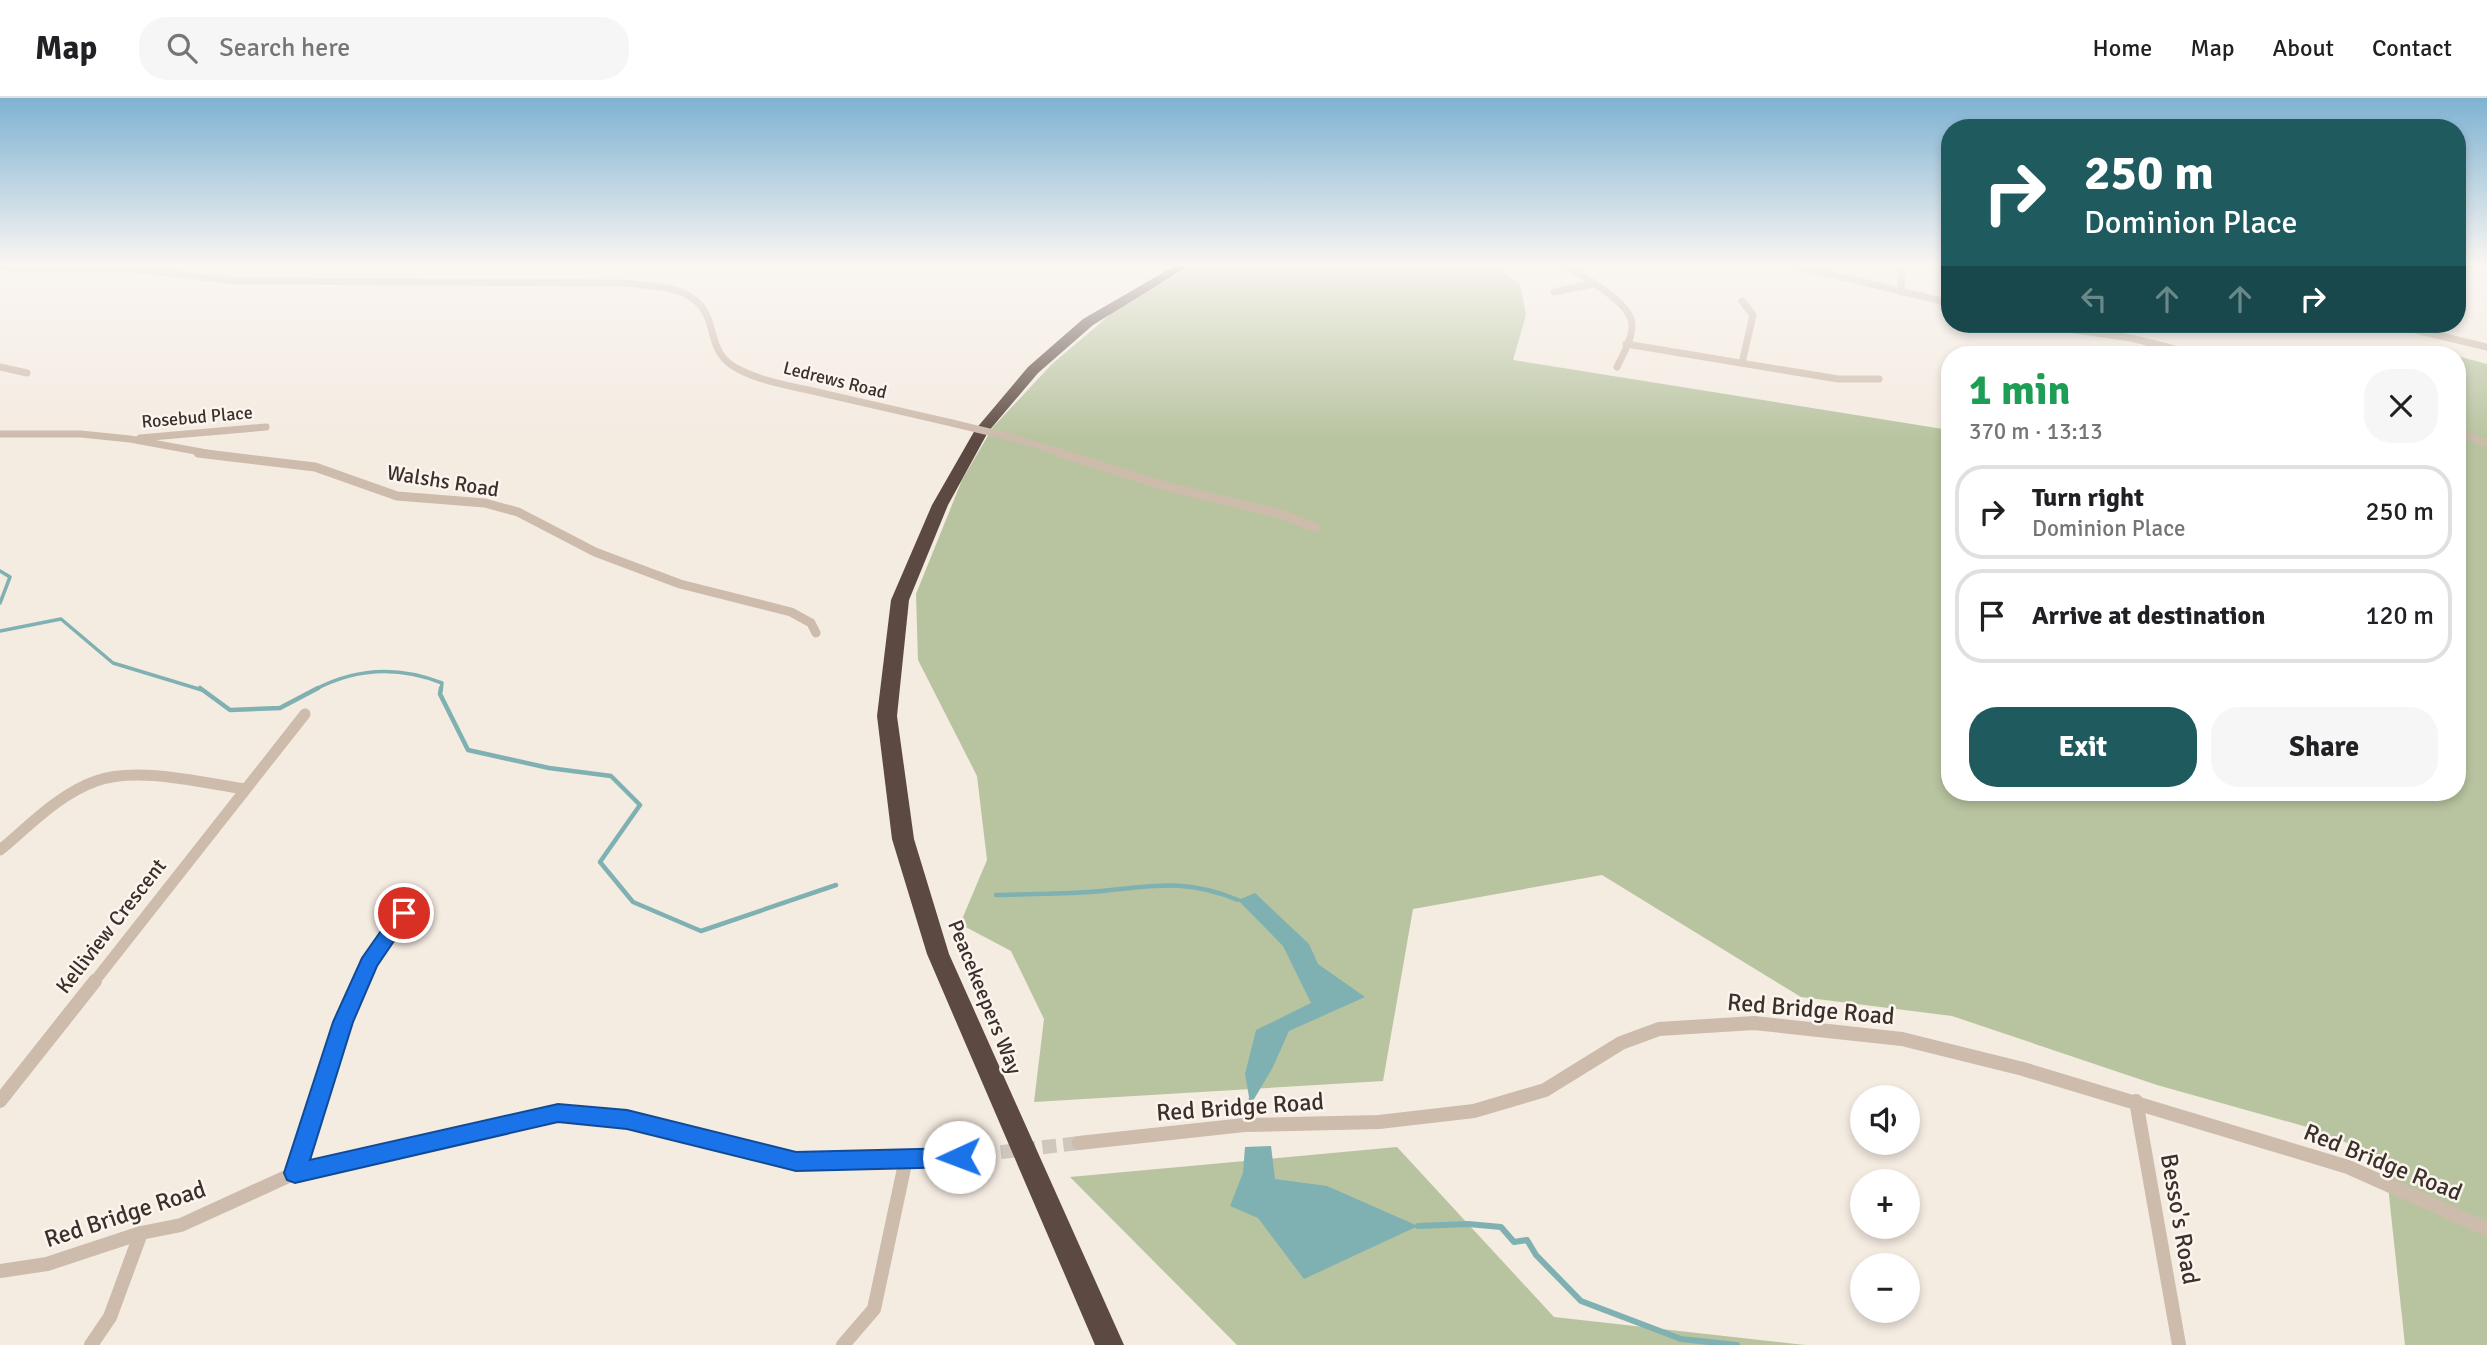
<!DOCTYPE html>
<html lang="en">
<head>
<meta charset="utf-8">
<style>
  body { margin:0; font-family:Signika,sans-serif; background:#f6f6f6; color:#202124; height:100vh; display:flex; flex-direction:column; font-size:26px; white-space:nowrap }
  * { box-sizing:border-box; margin:0 }
  p { font-size:23px; color:#757577 }
  .icon { flex:none; width:38px; height:38px; fill:none; stroke:currentColor; stroke-width:2; stroke-linecap:round; stroke-linejoin:round }
  .map { position:relative; flex:1; overflow:hidden }
  .side { position:absolute; left:1941px; top:248px; width:525px; height:455px; display:flex; flex-direction:column; background:#fff; border-radius:28px; box-shadow:0 4px 10px #0003 }
  .side>* { flex:none }
  .banner { position:absolute; left:1941px; top:21px; width:525px; height:214px; border-radius:28px; box-shadow:0 4px 10px #0003; background:#1f5a5e; color:#fff; overflow:hidden }
  .fabs { position:absolute; left:1850px; top:987px; display:grid; gap:14px }
  .fabs a { display:grid; place-items:center; width:70px; height:70px; border-radius:50%; background:#fff; box-shadow:0 4px 10px #0003; font-size:35px }
  .pin { position:absolute; display:grid; place-items:center; width:60px; height:60px; color:#fff; margin:-30px; border:4px solid #fff; border-radius:50%; box-shadow:0 2px 7px #0007 }
  .me { position:absolute; width:77px; margin:-38px; rotate:268deg; stroke-linejoin:round; filter:drop-shadow(0 0 5px #0008) }
  .turn { display:flex; align-items:center; gap:24px; height:147px; padding:0 28px; font-size:32px }
  .turn .icon { width:91px; height:91px; stroke-width:2.5 }
  .turn b { display:block; font-size:49px; line-height:60px }
  .lanes { display:flex; align-items:center; height:66px; padding:0 28px; background:#0003; justify-content:center; gap:35px; direction:ltr }
  .lanes .off { opacity:.35 }
  .round { display:grid; place-items:center; flex:none; width:74px; height:74px; border-radius:28px; background:#f6f6f6 }
  .head { display:flex; align-items:center; justify-content:space-between; height:119px; padding:0 28px }
  h1 { font-size:42px; font-weight:700; line-height:52px; color:#1e9e55 }
  .button { display:flex; gap:14px; margin-top:auto; padding:14px 28px }
  .button a { flex:1; height:80px; border-radius:28px; background:#1f5a5e; color:#fff; font-size:28px; font-weight:700; line-height:80px; text-align:center }
  .button a+a { background:#f6f6f6; color:#202124 }
  ul { padding:0; list-style:none }
  li { display:flex; align-items:center; gap:21px; height:94px; margin:0 14px 10px; padding:0 14px; border:4px solid #e0e0e0; border-radius:28px }
  li div { flex:1 }
  li b { display:block; font-size:26px }
  li em { font-style:normal }
  header { display:flex; align-items:center; gap:42px; box-sizing:border-box; height:98px; padding:0 35px; background:#fff; border-bottom:2px solid #e0e0e0 }
  header strong { font-size:33px }
  nav { display:flex; gap:38px; margin-inline-start:auto; font-size:24px }
  .search { width:490px; height:63px; background:#f6f6f6; display:flex; align-items:center; gap:18px; box-sizing:border-box; padding:0 24px; border-radius:28px; color:#757577; font-size:26px }
  .map>svg:first-child { display:block }
</style>
</head>
<body>
<header>
<strong>Map</strong>
<div class="search"><svg class="icon" aria-label="search" viewBox="0 0 24 24"><circle cx="10" cy="10" r="6"/><path d="M15 15l6 6"/></svg>Search here</div>
<nav><a>Home</a><a>Map</a><a>About</a><a>Contact</a></nav>
</header>
<div class="map">
<svg width="2487" height="1247" viewBox="0 0 2487 1247">
  <rect width="100%" height="100%" fill="#f4ebe1"/>
  <g fill="#b8c4a0">
    <polygon points="1196,166 1490,166 1520,186 1526,217 1513,262 1949,332 1950,695 2457,695 2457,258 2487,266 2487,1247 2405,1247 2385,1060 2307,1029 2157,987 1952,918 1801,899 1602,777 1413,811 1383,983 1034,1004 1044,921 1011,853 960,826 987,762 977,678 918,562 916,496 962,382 993,329 1052,266 1118,210"/>
    <polygon points="1397,1049 1554,1219 1805,1247 1237,1247 1070,1079"/>
  </g>
  <g fill="#7fb0b2">
    <polygon points="1255,795 1309,846 1318,866 1365,899 1289,933 1273,969 1247,1013 1249,999 1245,976 1256,932 1311,905 1283,848 1238,802"/>
    <polygon points="1271,1048 1275,1081 1327,1088 1418,1128 1304,1181 1258,1120 1230,1108 1243,1075 1245,1049"/>
  </g>
  <g fill="none" stroke-linecap="round" stroke-linejoin="round">
    <g stroke="#7fb0b2" stroke-width="3.5">
      <polyline points="0,473 10,479 0,505"/>
      <polyline points="0,533 61,521 113,565 202,592"/>
      <path d="M 314,592 C 355,570 399,568 442,585 L 441,592"/>
    </g>
    <g stroke="#7fb0b2" stroke-width="4.5">
      <polyline points="200,590 230,612 280,610 318,590"/>
      <polyline points="441,590 440,596 468,652 549,670 611,678 640,707 600,764 633,804 701,833 836,787"/>
      <path d="M 996,797 C 1027,796 1058,796 1089,794 C 1147,790 1181,778 1238,802"/>
    </g>
    <polyline stroke="#7fb0b2" stroke-width="6" points="1418,1128 1468,1126 1501,1129 1514,1144 1527,1142 1536,1157 1581,1203 1681,1241 1737,1247"/>
    <polyline stroke="#cfc6bd" stroke-width="14" stroke-dasharray="14 7" stroke-linecap="butt" points="959,1059 1079,1045"/>
    <g stroke="#cdbbac" stroke-width="7">
      <path d="M 1563,166 C 1580,177 1633,205 1632,227 C 1632,242 1623,256 1617,269"/>
      <polyline points="1788,166 1950,205"/>
      <path d="M 0,168 L 27,171 L 144,172 L 236,183 L 625,185 C 648,188 677,187 696,203 C 720,224 704,255 740,272 C 764,284 791,288 817,294 C 862,304 907,315 952,325"/>
      <polyline points="1554,194 1592,186"/>
      <polyline points="1901,194 1902,166"/>
      <polyline points="1742,203 1753,217 1742,265"/>
      <polyline points="2034,226 2131,240 2198,257"/>
      <polyline points="2391,226 2487,249"/>
      <polyline points="1626,246 1838,281 1879,281"/>
      <polyline points="0,269 27,275"/>
      <polyline points="2457,335 2487,345"/>
      <polyline points="0,336 81,336 130,341 212,356"/>
      <polyline points="140,340 266,329"/>
      <polyline points="1014,340 1065,356"/>
    </g>
    <g stroke="#cdbbac" stroke-width="9">
      <polyline points="198,355 315,369 397,398 485,405 518,414 595,454 680,486 791,514 811,525 816,535"/>
      <polyline points="1060,355 1168,389 1281,416 1316,430"/>
    </g>
    <g stroke="#cdbbac" stroke-width="11">
      <path d="M 0,752 C 29,728 59,696 96,683 C 137,668 202,685 245,691"/>
      <polyline points="94,884 305,616"/>
      <polyline points="360,884 369,865 404,815"/>
    </g>
    <g stroke="#cdbbac" stroke-width="14">
      <polyline points="0,1003 95,883"/>
      <polyline points="2136,1003 2179,1247"/>
      <polyline points="1079,1045 1244,1027 1379,1024 1474,1013 1545,992 1621,945 1659,931 1754,925 1902,941 2023,971 2348,1069 2487,1131"/>
      <polyline points="295,1075 343,924 361,883"/>
      <polyline points="0,1173 47,1166 141,1135 181,1127 295,1075 558,1015 627,1021 796,1063 959,1059"/>
      <polyline points="91,1247 110,1219 141,1135"/>
      <polyline points="843,1247 874,1211 906,1061"/>
    </g>
    <polygon fill="#5c4a42" fill-rule="evenodd" points="1178,166 1192,166 1093,227 1038,275 988,334 948,407 909,502 897,618 914,741 949,856 1124,1247 1095,1247 927,856 892,741 877,618 891,502 932,407 975,332 1028,269 1083,221"/>
    <polyline stroke="#cdbbac" stroke-width="7" points="952,325 1014,340"/>
  </g>
  <linearGradient id="sky" x2="0" y2="1"><stop stop-color="#7eb2d2"/><stop offset="0.49" stop-color="#faf6f2"/><stop offset="1" stop-color="#faf6f2" stop-opacity="0"/></linearGradient>
  <rect width="2487" height="340" fill="url(#sky)"/>
  <polygon fill="#1a73e8" stroke="#114b97" stroke-width="2" points="404,808 410,810 413,815 377,868 353,924 310,1062 558,1006 627,1012 796,1054 959,1050 966,1052 970,1059 966,1066 959,1069 796,1073 627,1031 558,1024 295,1085 287,1082 284,1075 333,924 362,860 397,810"/>
  <g text-anchor="middle" stroke-width="5" stroke-linejoin="round" paint-order="stroke">
    <g font-size="18" fill="#3b302b" stroke="#fbf5ee">
      <text transform="translate(835 282) rotate(14)" y="6">Ledrews Road</text>
      <text transform="translate(197 319) rotate(-5)" y="6">Rosebud Place</text>
    </g>
    <g font-size="21" fill="#3b302b" stroke="#fbf5ee">
      <text transform="translate(443 383) rotate(9)" y="7">Walshs Road</text>
      <text transform="translate(111 828) rotate(-52)" y="7">Kelliview Crescent</text>
      <text transform="translate(985 899) rotate(68)" y="7">Peacekeepers Way</text>
    </g>
    <g font-size="24" fill="#3b302b" stroke="#fbf5ee">
      <text transform="translate(1811 911) rotate(5)" y="8">Red Bridge Road</text>
      <text transform="translate(1240 1009) rotate(-4)" y="8">Red Bridge Road</text>
      <text transform="translate(2383 1064) rotate(22)" y="8">Red Bridge Road</text>
      <text transform="translate(125 1116) rotate(-18)" y="8">Red Bridge Road</text>
      <text transform="translate(2180 1121) rotate(80)" y="8">Besso's Road</text>
    </g>
  </g>
</svg>
<div class="fabs">
<a><svg class="icon" aria-label="sound" viewBox="0 0 24 24"><path d="M4 9h4l5-4v14l-5-4H4zM17 9q2 3 0 6"/></svg></a>
<a>+</a>
<a>−</a>
</div>
<div class="pin" style="left:404px;top:815px;background:#d93025"><svg class="icon" aria-label="arrive" viewBox="0 0 24 24"><path d="M6 21V4h12l-3 4 3 4H6"/></svg></div>
<svg class="me" style="left:959px;top:1059px" viewBox="-20 -20 40 40"><circle r="19" fill="#fff"/><path d="M0-13L10 11 0 6-10 11z" fill="#1a73e8"/></svg>
<div class="banner">
<div class="turn"><svg class="icon" aria-label="right" viewBox="0 0 24 24"><path d="M7 20v-9h11M14 6l5 5-5 5"/></svg><div><b>250 m</b>Dominion Place</div></div>
<div class="lanes"><svg class="icon off" aria-label="left" viewBox="0 0 24 24"><path d="M17 20v-9H6M10 6l-5 5 5 5"/></svg><svg class="icon off" aria-label="ahead" viewBox="0 0 24 24"><path d="M12 20V5M6 11l6-6 6 6"/></svg><svg class="icon off" aria-label="ahead" viewBox="0 0 24 24"><path d="M12 20V5M6 11l6-6 6 6"/></svg><svg class="icon" aria-label="right" viewBox="0 0 24 24"><path d="M7 20v-9h11M14 6l5 5-5 5"/></svg></div>
</div>
<section class="side">
<div class="head"><div><h1>1 min</h1><p>370 m · 13:13</p></div><a class="round"><svg class="icon" aria-label="close" viewBox="0 0 24 24"><path d="M6 6l12 12M18 6L6 18"/></svg></a></div>
<ul>
<li><svg class="icon" aria-label="right" viewBox="0 0 24 24"><path d="M7 20v-9h11M14 6l5 5-5 5"/></svg><div><b>Turn right</b><p>Dominion Place</p></div><em>250 m</em></li>
<li><svg class="icon" aria-label="arrive" viewBox="0 0 24 24"><path d="M6 21V4h12l-3 4 3 4H6"/></svg><div><b>Arrive at destination</b></div><em>120 m</em></li>
</ul>
<div class="button"><a>Exit</a><a>Share</a></div>
</section>
</div>
</body>
</html>
